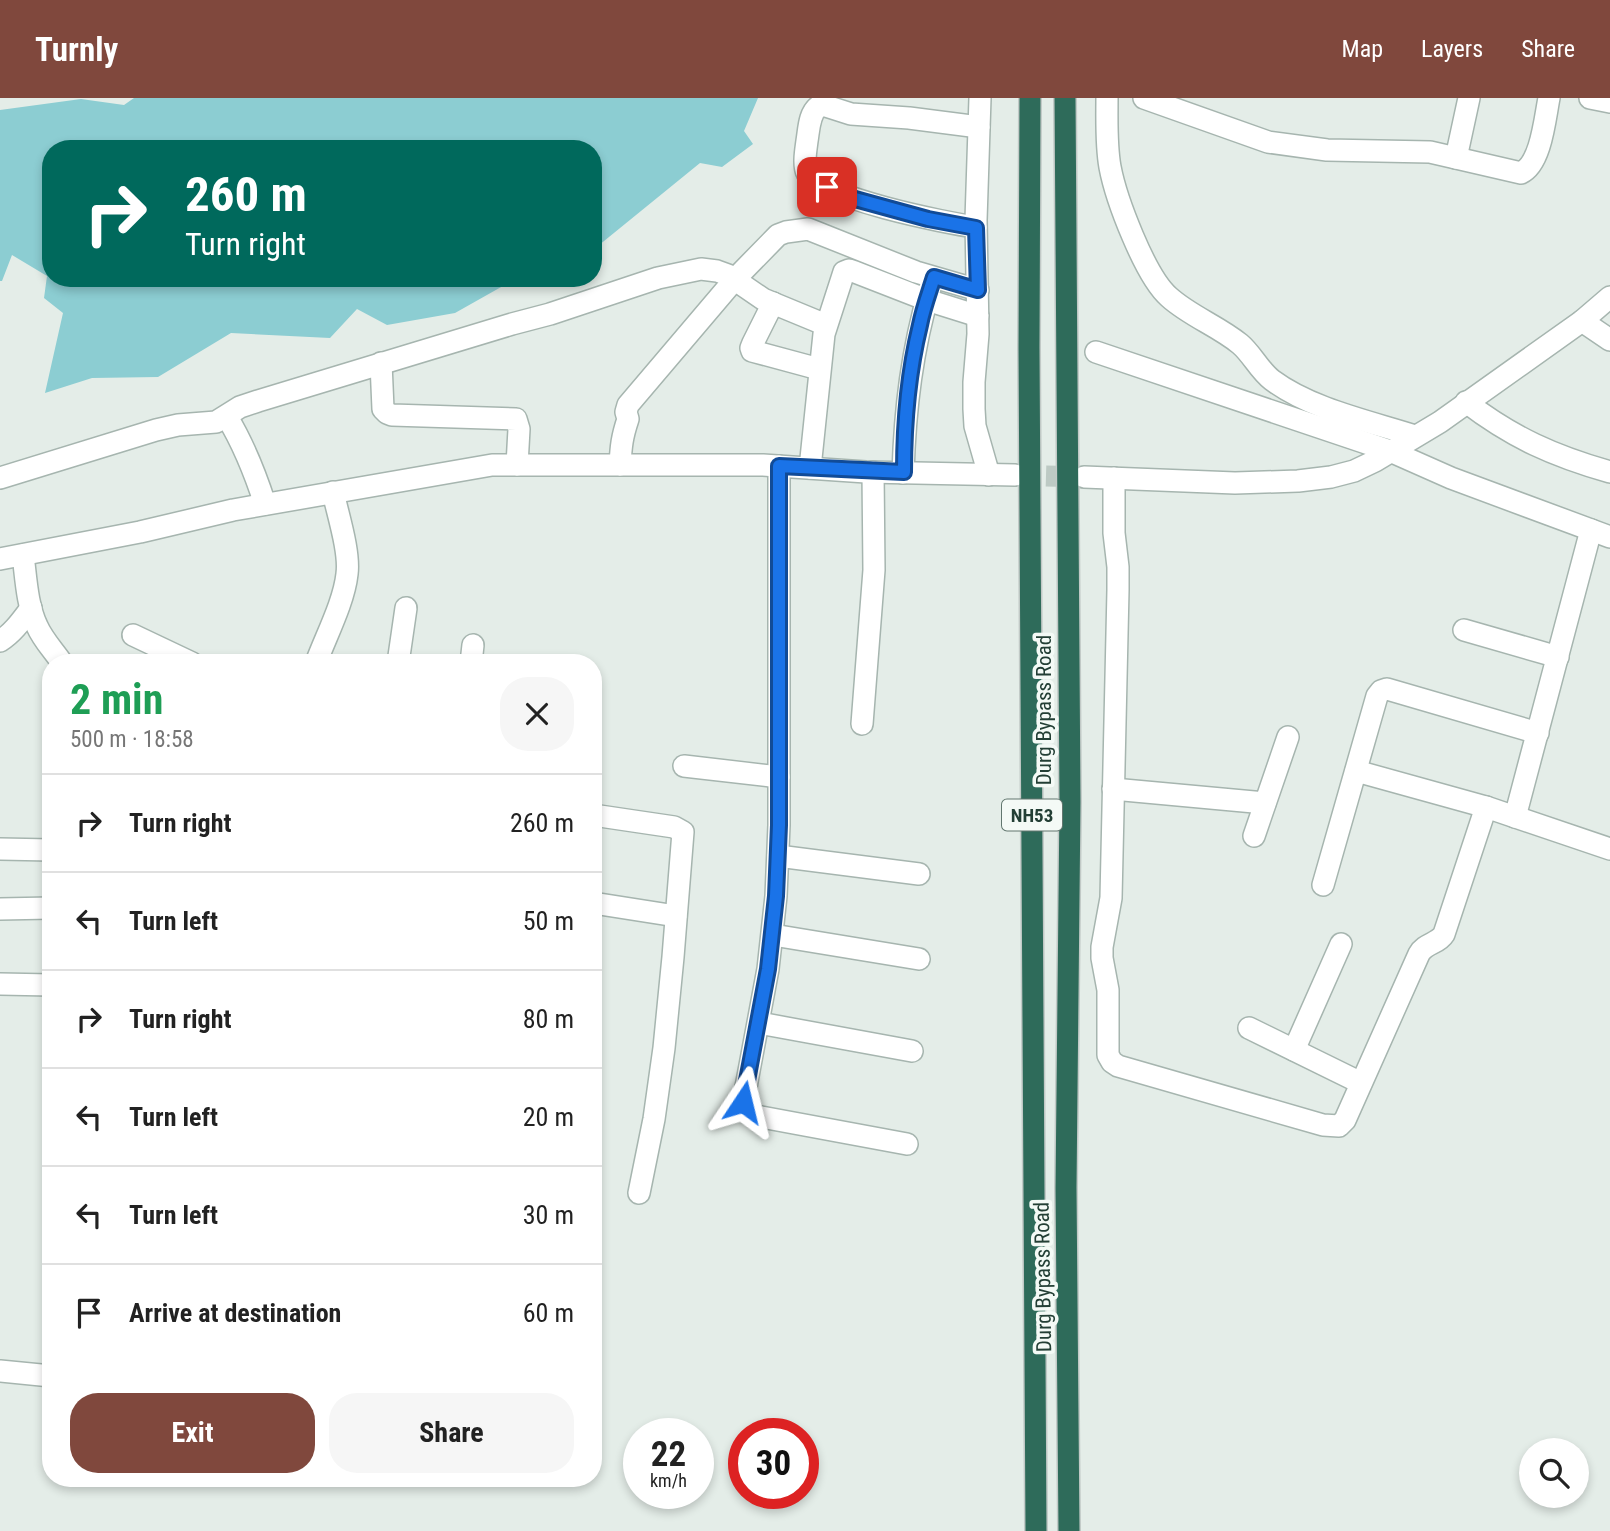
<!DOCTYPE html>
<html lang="en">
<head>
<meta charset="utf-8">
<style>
  body { margin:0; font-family:"Roboto Condensed",sans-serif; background:#f6f6f6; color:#222; height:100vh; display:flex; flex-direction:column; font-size:26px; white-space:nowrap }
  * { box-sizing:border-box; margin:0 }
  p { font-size:23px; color:#767676 }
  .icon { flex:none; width:38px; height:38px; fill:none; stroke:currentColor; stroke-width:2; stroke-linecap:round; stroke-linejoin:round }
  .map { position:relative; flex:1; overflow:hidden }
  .panel { position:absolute; left:42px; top:556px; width:560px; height:833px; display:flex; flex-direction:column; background:#fff; border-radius:28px; box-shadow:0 4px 10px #0003 }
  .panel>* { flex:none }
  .banner { position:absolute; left:42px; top:42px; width:560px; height:147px; border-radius:28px; box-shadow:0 4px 10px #0003; background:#00695c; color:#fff; overflow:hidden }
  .fabs { position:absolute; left:1519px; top:1340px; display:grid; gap:14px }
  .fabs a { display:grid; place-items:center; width:70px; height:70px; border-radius:50%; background:#fff; box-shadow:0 4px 10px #0003; font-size:35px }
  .speed { position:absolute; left:623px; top:1320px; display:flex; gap:14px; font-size:35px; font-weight:700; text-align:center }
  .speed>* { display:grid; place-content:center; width:91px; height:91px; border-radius:50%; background:#fff; box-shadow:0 4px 10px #0003; line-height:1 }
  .speed small { font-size:18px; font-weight:400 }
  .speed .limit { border:10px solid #d22; background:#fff; color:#111 }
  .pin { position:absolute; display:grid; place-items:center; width:60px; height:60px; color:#fff; margin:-30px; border-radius:14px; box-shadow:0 4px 10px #0006 }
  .me { position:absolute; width:77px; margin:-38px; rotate:10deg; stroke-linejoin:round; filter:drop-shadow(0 0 5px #0008) }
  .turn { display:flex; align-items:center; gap:24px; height:147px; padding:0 28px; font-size:32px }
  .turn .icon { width:91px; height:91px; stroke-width:2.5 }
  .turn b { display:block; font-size:49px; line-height:60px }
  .round { display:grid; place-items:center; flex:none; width:74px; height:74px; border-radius:28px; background:#f6f6f6 }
  .summary { display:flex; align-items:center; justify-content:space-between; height:119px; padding:0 28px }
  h1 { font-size:42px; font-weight:700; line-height:52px; color:#1e9e55 }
  .primary-button { display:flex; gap:14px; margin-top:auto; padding:14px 28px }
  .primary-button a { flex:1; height:80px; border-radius:28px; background:#80483d; color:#fff; font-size:28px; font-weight:700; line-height:80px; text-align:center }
  .primary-button a+a { background:#f6f6f6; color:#222 }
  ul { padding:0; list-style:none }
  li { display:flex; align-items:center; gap:21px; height:98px; padding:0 28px; border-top:2px solid #e0e0e0 }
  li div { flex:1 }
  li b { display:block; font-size:26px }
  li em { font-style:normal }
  header { display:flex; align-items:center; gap:42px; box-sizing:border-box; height:98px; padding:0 35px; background:#80483d; color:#fff }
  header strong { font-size:33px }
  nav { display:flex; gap:38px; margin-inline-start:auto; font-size:24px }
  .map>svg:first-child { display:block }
</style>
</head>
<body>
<header>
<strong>Turnly</strong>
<nav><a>Map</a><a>Layers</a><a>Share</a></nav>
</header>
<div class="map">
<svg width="1610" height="1433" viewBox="0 0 1610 1433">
  <rect width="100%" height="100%" fill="#e4ede8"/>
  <polygon fill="#8ccdd2" points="134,0 758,0 744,33 753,46 722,69 700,65 593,152 593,51 51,51 51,180 517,180 455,215 387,227 357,211 330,240 231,235 158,279 92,280 45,295 63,215 44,200 47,178 12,157 2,183 0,183 0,12 81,1 124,7"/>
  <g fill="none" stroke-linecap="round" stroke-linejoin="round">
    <polyline stroke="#bdcac4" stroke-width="21" stroke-dasharray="21 10" stroke-linecap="butt" points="1015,377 1084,379"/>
    <g stroke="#a6b5af" stroke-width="24">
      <g id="minor">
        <polyline points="980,0 976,122 978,236 974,284 974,311 975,328 989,377"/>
        <path d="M 1107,0 C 1107,23 1106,47 1110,69 C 1116,101 1145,178 1169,199 C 1190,218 1218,228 1240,246 C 1252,256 1259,272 1272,282 C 1311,311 1368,323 1415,338"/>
        <path d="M 1144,0 L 1268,44 L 1327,52 L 1430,54 L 1521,75 C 1541,66 1545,20 1549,0"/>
        <polyline points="1590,0 1610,4"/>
        <polyline points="1456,60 1469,0"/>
        <path d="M 976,129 C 946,125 821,100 807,75 C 803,67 806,51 807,43 C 809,31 809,15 819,8 L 826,8 L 851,16 L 909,20 L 979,29"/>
        <polyline points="773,205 753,245 751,250 752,253 819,271"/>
        <polyline points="1582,223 1610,242"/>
        <polyline points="1096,254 1390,353 1451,380 1610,439"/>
        <polyline points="381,265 383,311 387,315 392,317 516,321 519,331 517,367"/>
        <path d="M 1466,304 C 1513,340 1554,358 1610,374"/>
        <path d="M 227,319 C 244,347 255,375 265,406"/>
        <path d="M 620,367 C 621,348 622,339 628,321 L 626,314 L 628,307 L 735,181 L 778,137 L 786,134 L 808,131 L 916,174 L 978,192"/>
        <polyline points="779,368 779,727 776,798 768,871 743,1005 746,1011 756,1018 907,1046"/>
        <polyline points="810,370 824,236 844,174 849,172 855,174 927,202 978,218"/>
        <path d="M 903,375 C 905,310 912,252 930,190"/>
        <polyline points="1084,379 1235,385 1298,383 1331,379 1354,373 1375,363 1440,324 1582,223 1610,199"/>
        <polyline points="0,380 156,332 178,327 216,324 240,309 258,303 512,226 550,216 658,180 701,171 717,173 728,177 763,201 826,227"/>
        <path d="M 1114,380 L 1114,435 L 1118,469 L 1118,492 L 1111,800 L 1102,849 L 1102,860 L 1108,892 L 1108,957 L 1112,964 L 1118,968 L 1323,1027 L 1339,1028 L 1345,1022 L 1419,856 C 1425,845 1438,846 1444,836 L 1486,709"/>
        <path d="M 23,457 C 26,480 27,507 37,528 C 43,542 54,553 62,565"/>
        <polyline points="0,461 140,434 233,412 492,367 763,367 866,374 1015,377"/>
        <polyline points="1464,532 1558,559"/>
        <polyline points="133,537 192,565"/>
        <path d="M 0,543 C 13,535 22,522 31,510"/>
        <path d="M 316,565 C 326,538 344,504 347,476 C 350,454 338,417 333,394"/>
        <polyline points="398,565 406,510"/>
        <polyline points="471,565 473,547"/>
        <polyline points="862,626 874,472 873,374"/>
        <polyline points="684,668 779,679"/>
        <polyline points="1356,673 1486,709 1610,751"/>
        <polyline points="1113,691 1265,705"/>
        <polyline points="593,717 674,729 683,734 673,859 664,950 654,1021 639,1095"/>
        <polyline points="1515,719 1591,432"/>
        <polyline points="1254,738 1288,639"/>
        <polyline points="0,751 51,752"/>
        <polyline points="778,758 919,776"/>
        <polyline points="1323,787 1377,598 1381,593 1387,591 1538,635"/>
        <polyline points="593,805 676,818"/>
        <polyline points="0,811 51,810"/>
        <polyline points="773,837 919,861"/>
        <polyline points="0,886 51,887"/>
        <polyline points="759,925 912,953"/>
        <polyline points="1249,930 1361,985"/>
        <polyline points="1294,952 1341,846"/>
        <polyline points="0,1273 51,1278"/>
      </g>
    </g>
    <g stroke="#c1c9c6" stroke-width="24">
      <g id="highway">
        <polyline points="1030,0 1029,250 1036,1433"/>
        <polyline points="1065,0 1070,704 1066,1090 1069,1433"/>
      </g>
    </g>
    <use href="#minor" stroke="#fff" stroke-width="21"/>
    <use href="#highway" stroke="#2e6b5a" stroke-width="21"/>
  </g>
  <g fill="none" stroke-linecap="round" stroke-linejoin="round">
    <g stroke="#114b97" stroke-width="18">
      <path id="route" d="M 743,1004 L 768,871 L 776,798 L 779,727 L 779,368 L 904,374 C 904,325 908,276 920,227 C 923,211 929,195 934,179 L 978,192 L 976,130 L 928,121 L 855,101 L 827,89"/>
    </g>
    <use href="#route" stroke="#1a73e8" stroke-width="12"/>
  </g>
  <g text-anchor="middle" stroke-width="7" stroke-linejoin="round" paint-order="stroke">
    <rect fill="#f4faf6" stroke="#62776f" stroke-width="2" x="1002" y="701.5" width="60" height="31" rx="5"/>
    <g font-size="19" font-weight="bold" fill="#233f35">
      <text x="1032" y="724">NH53</text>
    </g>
    <g font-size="21" fill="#233f35" stroke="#f4faf6">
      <text transform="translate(1044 612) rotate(-90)" y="7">Durg Bypass Road</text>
      <text transform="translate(1043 1179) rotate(-91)" y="7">Durg Bypass Road</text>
    </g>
  </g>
</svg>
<div class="fabs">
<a><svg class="icon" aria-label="search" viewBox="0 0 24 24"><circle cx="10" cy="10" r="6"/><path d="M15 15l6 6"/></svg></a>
</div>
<div class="speed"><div>22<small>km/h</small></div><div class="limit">30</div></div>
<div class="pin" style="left:827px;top:89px;background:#d93025"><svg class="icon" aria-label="arrive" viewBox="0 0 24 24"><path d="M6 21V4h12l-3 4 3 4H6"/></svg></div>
<svg class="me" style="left:743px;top:1004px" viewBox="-20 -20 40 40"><path d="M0-17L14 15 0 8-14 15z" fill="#1a73e8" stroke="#fff" stroke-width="4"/></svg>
<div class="banner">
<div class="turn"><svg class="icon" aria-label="right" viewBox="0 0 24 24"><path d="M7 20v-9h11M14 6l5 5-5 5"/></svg><div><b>260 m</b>Turn right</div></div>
</div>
<section class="panel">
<div class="summary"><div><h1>2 min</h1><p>500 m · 18:58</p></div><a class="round"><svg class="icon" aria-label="close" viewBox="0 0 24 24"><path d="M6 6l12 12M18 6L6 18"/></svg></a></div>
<ul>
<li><svg class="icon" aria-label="right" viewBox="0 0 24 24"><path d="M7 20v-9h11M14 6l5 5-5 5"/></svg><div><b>Turn right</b></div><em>260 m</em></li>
<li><svg class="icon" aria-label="left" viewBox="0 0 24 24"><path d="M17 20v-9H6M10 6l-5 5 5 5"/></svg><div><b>Turn left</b></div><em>50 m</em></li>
<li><svg class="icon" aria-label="right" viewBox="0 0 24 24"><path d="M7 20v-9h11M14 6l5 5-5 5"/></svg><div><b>Turn right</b></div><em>80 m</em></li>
<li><svg class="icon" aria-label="left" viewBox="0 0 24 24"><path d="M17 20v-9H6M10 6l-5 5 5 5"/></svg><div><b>Turn left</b></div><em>20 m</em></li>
<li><svg class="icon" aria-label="left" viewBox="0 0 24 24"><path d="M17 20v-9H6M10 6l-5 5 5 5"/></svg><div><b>Turn left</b></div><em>30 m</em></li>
<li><svg class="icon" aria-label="arrive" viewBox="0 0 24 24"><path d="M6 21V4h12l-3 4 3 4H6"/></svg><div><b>Arrive at destination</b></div><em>60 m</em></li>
</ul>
<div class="primary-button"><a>Exit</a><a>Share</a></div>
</section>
</div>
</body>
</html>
